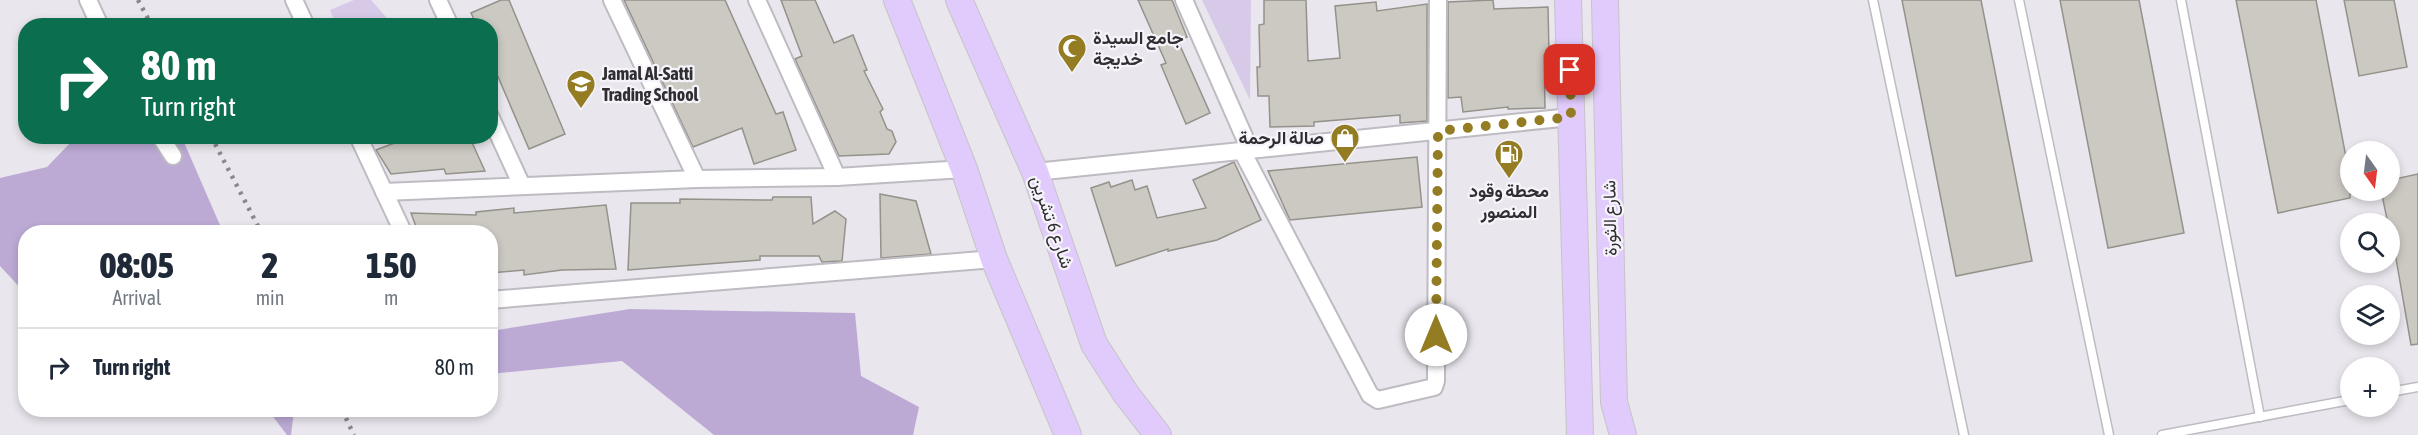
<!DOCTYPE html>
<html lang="en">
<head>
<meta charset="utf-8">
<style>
  body { margin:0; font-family:"Asap Condensed",Vazirmatn,sans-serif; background:#f6f6f7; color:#1f2937; height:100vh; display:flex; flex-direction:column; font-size:22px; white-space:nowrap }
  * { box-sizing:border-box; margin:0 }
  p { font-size:20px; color:#747a83 }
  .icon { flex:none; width:33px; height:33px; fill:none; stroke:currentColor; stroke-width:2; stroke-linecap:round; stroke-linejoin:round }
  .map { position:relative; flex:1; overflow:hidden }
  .panel { position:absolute; left:18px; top:225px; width:480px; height:192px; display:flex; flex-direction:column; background:#fff; border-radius:24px; box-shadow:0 3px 9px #0003 }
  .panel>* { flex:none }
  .banner { position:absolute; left:18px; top:18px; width:480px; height:126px; border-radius:24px; box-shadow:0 3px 9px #0003; background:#0b6e4f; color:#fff; overflow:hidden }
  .needle { width:39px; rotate:166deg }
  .controls { position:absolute; left:2340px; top:141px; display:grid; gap:12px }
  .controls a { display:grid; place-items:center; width:60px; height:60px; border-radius:50%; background:#fff; box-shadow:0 3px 9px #0003; font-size:30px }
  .pin { position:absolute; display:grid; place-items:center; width:51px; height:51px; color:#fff; margin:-26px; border-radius:12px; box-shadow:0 3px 9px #0006 }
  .me { position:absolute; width:66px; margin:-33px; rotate:0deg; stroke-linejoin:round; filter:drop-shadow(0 0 4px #0008) }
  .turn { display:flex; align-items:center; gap:21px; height:126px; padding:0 24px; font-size:27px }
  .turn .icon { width:78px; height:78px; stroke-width:2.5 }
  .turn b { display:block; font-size:42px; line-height:51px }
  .eta { display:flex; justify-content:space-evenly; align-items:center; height:102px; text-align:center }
  .eta b { font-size:36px; font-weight:800; line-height:42px }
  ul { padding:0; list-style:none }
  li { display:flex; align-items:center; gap:18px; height:78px; padding:0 24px; border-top:2px solid #e0e1e3 }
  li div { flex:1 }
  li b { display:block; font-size:22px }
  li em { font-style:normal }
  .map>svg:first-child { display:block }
</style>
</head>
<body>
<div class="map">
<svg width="2418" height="435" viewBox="0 0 2418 435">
  <rect width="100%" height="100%" fill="#e9e6ed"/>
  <g fill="#d7cae8">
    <polygon points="354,0 371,0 393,25 336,25 330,10"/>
    <polygon points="1202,0 1251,0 1250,100"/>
  </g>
  <g fill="#bcaad5">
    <polygon points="76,137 170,137 183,140 223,232 26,232 25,293 0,266 0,178 47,167"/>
    <polygon points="630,309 855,313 861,376 919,407 913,435 714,435 622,361 491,374 491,331"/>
    <polygon points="268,410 294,410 291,435 287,435"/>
  </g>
  <g fill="#cbc9c1" stroke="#94928b" stroke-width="1.5">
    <polygon points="501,0 509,0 565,134 529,149 490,58 490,26 477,26 471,13"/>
    <polygon points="624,0 725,0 776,114 783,112 796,150 754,164 742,128 693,147"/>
    <polygon points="781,0 815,0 834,43 853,35 867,70 864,71 883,109 880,112 887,129 892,131 896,142 889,154 839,156 795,59 802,56"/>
    <polygon points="1138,0 1172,0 1187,37 1178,41 1210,113 1186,124 1161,65 1166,63"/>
    <polygon points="1264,0 1306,0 1308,61 1340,58 1335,6 1376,2 1377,11 1427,4 1427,121 1400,123 1400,115 1314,122 1314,126 1270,127 1269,96 1258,96 1257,67 1260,67 1259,25 1264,24"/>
    <polygon points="1493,0 1494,9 1548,7 1549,54 1544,55 1545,108 1508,109 1508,107 1463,112 1461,97 1448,98 1448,2"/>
    <polygon points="1902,0 1981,0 2032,261 1956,276"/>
    <polygon points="2060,0 2139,0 2184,233 2108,248"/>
    <polygon points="2236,0 2316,0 2350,178 2350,198 2278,213"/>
    <polygon points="2344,0 2394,0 2407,67 2359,76"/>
    <polygon points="413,136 469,136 485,171 446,174 444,169 391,174 376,150"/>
    <polygon points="1417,157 1422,207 1290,220 1268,171"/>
    <polygon points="1234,162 1261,220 1217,240 1168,251 1168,249 1116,266 1091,188 1109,182 1111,187 1132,180 1135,190 1147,186 1157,218 1206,208 1193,180"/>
    <polygon points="2418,174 2418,344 2411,345 2390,224 2388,224 2381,190 2390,190 2390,180"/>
    <polygon points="880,194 916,201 931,254 881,258"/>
    <polygon points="773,197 811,197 813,224 835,211 846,219 842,261 822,262 819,256 760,256 760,260 628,270 631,203 680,203 680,199 772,200"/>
    <polygon points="606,205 616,269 562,270 524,275 524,270 490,273 490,232 418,232 411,213 476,215 476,212 514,208 514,213"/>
  </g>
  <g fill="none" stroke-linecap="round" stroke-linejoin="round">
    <g stroke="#bebbc2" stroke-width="11">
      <g id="lane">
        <polyline points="1873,0 1964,435"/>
        <polyline points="2019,0 2109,435"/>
        <polyline points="2181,0 2260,417"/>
        <polyline points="2390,392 2418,387"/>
        <polyline points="2162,435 2350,400"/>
      </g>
    </g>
    <g stroke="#bebbc2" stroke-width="20">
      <g id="street">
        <polyline points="88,0 100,26"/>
        <polyline points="294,0 306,26"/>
        <polyline points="438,0 450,26"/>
        <polyline points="612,0 697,179"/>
        <polyline points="757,0 837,177"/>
        <polyline points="1184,0 1250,150"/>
        <polyline points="490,116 522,186"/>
        <polyline points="160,136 173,156"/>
        <polyline points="358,136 403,232"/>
        <polyline points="1242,151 1370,395 1378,400 1434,387 1436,381 1438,0"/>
        <polyline points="1035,172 1571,117"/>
        <polyline points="384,192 697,179 837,177 964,169"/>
        <polyline points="490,300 994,259"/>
      </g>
    </g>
    <g stroke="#c5c4c5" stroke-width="28">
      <g id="primary">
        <polyline points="897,0 964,169 994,259 1068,435"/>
        <polyline points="959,0 1035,172 1094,344 1126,394 1158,435"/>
        <polyline points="1568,0 1580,435"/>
        <polyline points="1605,0 1614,402 1623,435"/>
      </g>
    </g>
    <use href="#lane" stroke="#fff" stroke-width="8"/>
    <use href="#street" stroke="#fff" stroke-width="16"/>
    <use href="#primary" stroke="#e1cbfc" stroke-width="26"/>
    <g stroke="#89878c" stroke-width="4.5" stroke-dasharray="3 6" stroke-linecap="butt">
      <polyline points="138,0 152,26"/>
      <polyline points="211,136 261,232"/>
      <polyline points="342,410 354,435"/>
    </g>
  </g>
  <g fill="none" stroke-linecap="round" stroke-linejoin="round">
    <polyline stroke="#937c22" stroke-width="10" stroke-dasharray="0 18" points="1436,335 1438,131 1571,117 1570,70"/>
  </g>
  <defs>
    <g id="mosque-pin" transform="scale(1.5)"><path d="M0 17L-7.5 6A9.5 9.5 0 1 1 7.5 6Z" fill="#937c22" stroke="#f6f3fa"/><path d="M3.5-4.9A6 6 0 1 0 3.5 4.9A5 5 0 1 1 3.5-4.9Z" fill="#fff"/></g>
    <g id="school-pin" transform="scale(1.5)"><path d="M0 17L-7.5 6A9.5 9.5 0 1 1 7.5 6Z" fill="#937c22" stroke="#f6f3fa"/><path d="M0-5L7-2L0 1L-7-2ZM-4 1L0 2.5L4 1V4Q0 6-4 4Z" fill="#fff"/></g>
    <g id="shop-pin" transform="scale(1.5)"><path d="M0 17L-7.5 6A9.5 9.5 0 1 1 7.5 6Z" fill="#937c22" stroke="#f6f3fa"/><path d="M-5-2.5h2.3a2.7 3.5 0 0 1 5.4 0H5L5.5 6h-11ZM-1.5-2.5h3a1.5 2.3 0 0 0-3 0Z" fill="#fff"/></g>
    <g id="fuel-pin" transform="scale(1.5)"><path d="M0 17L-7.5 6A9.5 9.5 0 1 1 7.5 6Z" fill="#937c22" stroke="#f6f3fa"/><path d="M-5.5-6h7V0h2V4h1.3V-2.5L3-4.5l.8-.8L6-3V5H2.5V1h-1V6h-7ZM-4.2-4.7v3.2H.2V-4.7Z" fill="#fff"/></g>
  </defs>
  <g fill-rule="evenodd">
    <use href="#mosque-pin" x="1072" y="48"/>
    <use href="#school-pin" x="581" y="84"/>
    <use href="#shop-pin" x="1345" y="138"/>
    <use href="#fuel-pin" x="1509" y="154"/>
  </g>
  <g text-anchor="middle" stroke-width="4.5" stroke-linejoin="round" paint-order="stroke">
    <g font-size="18" font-weight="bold" fill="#2f2e31" stroke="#f6f3fa" text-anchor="start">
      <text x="1093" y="44">جامع السيدة<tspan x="1093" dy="21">خديجة</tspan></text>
      <text x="602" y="80">Jamal Al-Satti<tspan x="602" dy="21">Trading School</tspan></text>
      <text x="1324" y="144" text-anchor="end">صالة الرحمة</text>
      <text x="1509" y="197" text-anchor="middle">محطة وقود<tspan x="1509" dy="21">المنصور</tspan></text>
    </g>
    <g font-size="18" fill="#2f2e31" stroke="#f6f3fa">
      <text transform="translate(1610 218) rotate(-91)" y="6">شارع الثورة</text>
      <text transform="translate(1052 222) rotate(71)" y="6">شارع 6 تشرين</text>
    </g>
  </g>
</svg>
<div class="controls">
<a><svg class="needle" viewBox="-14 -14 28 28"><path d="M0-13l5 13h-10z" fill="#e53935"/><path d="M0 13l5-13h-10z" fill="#747a83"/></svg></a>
<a><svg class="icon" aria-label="search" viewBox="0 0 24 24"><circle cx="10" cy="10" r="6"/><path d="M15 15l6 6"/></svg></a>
<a><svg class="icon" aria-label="layers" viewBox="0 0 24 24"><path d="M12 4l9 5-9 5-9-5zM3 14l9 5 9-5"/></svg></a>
<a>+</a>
</div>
<div class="pin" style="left:1570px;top:70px;background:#d93025"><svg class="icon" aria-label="arrive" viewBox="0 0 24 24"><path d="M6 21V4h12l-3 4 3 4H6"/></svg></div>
<svg class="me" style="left:1436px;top:335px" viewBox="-20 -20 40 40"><circle r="19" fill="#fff"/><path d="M0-13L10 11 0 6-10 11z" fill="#937c22"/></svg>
<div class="banner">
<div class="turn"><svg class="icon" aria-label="right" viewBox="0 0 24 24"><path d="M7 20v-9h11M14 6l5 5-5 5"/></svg><div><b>80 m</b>Turn right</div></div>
</div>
<section class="panel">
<div class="eta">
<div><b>08:05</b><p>Arrival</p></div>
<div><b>2</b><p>min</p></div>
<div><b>150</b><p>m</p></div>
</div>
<ul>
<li><svg class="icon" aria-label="right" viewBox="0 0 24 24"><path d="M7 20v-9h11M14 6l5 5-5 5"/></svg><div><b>Turn right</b></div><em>80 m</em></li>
</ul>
</section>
</div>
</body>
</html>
